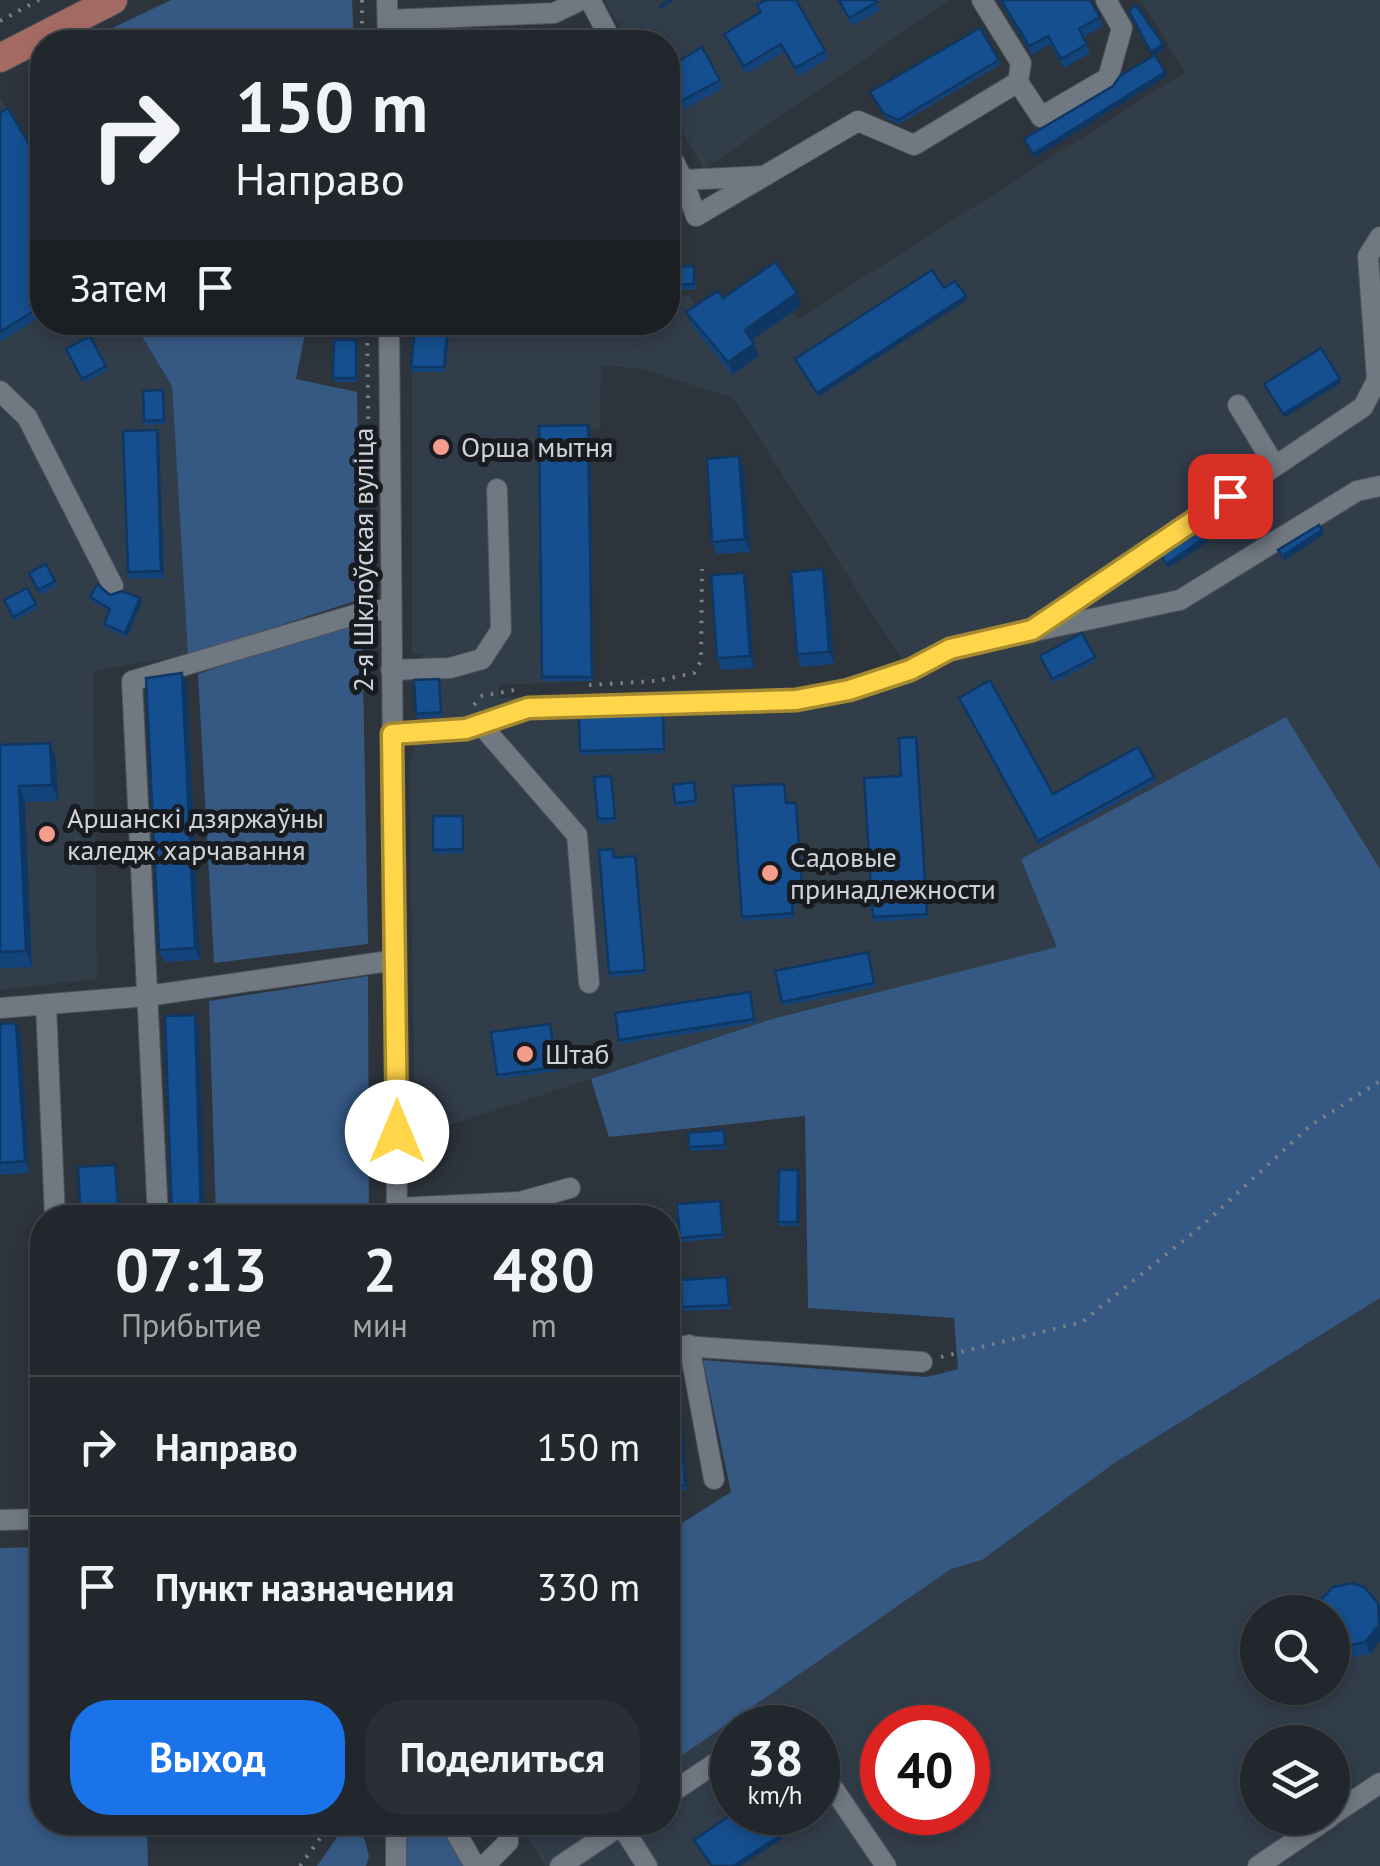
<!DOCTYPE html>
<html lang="ru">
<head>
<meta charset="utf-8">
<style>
  body { margin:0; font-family:"PT Sans",sans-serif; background:#2a2f35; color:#f1f3f6; height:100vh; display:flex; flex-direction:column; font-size:38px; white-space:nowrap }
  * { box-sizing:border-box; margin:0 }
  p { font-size:32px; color:#a2a5aa }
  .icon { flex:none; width:55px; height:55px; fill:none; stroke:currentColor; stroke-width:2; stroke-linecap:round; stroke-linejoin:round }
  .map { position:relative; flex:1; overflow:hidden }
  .panel { position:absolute; left:30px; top:1205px; width:650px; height:630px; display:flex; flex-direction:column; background:#22272d; border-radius:40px; box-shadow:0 5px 15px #0003,0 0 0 2px #3f4449 }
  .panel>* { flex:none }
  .banner { position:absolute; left:30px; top:30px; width:650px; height:305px; border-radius:40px; box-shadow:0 5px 15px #0003,0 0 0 2px #3f4449; background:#22272d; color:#f1f3f6; overflow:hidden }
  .buttons { position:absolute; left:1240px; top:1595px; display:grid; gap:20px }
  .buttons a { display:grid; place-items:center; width:110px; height:110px; border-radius:50%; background:#22272d; box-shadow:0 5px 15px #0003,0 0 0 2px #3f4449; font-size:50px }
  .speed { position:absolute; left:710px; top:1705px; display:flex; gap:20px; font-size:50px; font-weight:700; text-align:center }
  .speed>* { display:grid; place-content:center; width:130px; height:130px; border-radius:50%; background:#22272d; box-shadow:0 5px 15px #0003,0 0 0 2px #3f4449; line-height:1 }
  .speed small { font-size:25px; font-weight:400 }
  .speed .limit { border:15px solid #d22; background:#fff; color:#111 }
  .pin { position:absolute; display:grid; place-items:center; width:85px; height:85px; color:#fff; margin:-42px; border-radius:20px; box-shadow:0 5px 15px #0006 }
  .me { position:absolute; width:110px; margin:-55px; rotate:0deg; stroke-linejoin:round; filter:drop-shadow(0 0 8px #0008) }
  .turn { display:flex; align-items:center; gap:35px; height:210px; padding:0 40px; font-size:45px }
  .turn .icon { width:130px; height:130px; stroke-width:2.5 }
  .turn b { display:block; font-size:70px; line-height:85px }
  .then { display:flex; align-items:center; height:95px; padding:0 40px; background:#0003; gap:20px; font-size:38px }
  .eta { display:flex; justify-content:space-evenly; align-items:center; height:170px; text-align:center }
  .eta b { font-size:60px; font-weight:700; line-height:70px }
  .cta { display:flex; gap:20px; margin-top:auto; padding:20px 40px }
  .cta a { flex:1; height:115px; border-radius:40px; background:#1a73e8; color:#fff; font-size:40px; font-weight:700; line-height:115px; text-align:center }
  .cta a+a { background:#2a2f35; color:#f1f3f6 }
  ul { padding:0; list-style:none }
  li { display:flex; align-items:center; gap:30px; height:140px; padding:0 40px; border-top:2px solid #3f4449 }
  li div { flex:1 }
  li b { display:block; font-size:38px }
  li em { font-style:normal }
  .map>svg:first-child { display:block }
</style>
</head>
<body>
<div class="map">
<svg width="1380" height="1866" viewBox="0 0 1380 1866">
  <rect width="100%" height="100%" fill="#2d343c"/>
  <g fill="#323d4a" fill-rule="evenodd">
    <polygon points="604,0 950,0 704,169 668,107 668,42 629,42"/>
    <path d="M 1141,0 L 1380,0 L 1380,869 L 1286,717 L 1058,947 L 772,1019 L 415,1137 L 409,766 L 418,732 L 416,685 L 423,683 L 422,655 L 412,654 L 412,323 L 668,322 L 668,296 L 690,296 L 702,316 L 780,274 L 802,305 L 792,312 L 798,319 L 1185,72 ZM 601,365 L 642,369 L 733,398 L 903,661 L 803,688 L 499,698 L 498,685 L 593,681 L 590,430 L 600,428 Z"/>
    <polygon points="0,97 42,169 42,322 135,323 172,386 188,655 93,671 97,979 0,990"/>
    <path d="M 1380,1298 L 1380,1866 L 545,1866 L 527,1836 L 530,1823 L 668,1822 L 668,1764 L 951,1569 L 982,1560 L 1113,1464 ZM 1258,1612 L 1332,1612 L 1332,1688 L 1258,1688 ZM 732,1728 L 818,1728 L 818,1812 L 732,1812 ZM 882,1728 L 968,1728 L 968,1812 L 882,1812 ZM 1258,1742 L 1332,1742 L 1332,1818 L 1258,1818 Z"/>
  </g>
  <g fill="#365984">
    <polygon points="171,0 352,0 354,42 102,42 98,35"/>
    <polygon points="134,323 307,323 296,379 357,392 361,599 188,655 172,386"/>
    <polygon points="362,618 368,944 214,963 198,674"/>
    <polygon points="1286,717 1380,869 1380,1298 1113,1464 982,1560 951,1569 668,1765 668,1532 731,1492 703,1360 927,1377 958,1369 954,1318 808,1308 805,1116 609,1137 591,1079 772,1019 1057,947 1021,859"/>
    <polygon points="368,976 369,1217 216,1217 209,1001"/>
    <polygon points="42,1547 42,1822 147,1823 148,1866 0,1866 0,1548"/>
    <polygon points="407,1822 441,1823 466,1866 405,1866"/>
    <polygon points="347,1823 360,1823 369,1856 366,1866 317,1866"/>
  </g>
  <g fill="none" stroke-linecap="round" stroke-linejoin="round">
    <g stroke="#4d525a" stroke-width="22">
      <g id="minor">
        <polyline points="387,0 388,42"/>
        <polyline points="590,0 612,42"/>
        <polyline points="388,20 554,13 581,0"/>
        <polyline points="1018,82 1041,117 1108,78 1122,28 1106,0"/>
        <polyline points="668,150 683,180"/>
        <polyline points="765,176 683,180 696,216 858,121 914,145 1018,82 1021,63 982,0"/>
        <polyline points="389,322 397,1218"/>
        <polyline points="0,391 27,417 113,586"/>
        <polyline points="1238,405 1275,466"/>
        <polyline points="1039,625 1363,407 1377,380 1368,256 1380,237"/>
        <polyline points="391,670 450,668 482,659 501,630 497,489"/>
        <polyline points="482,726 577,835 589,983"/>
        <polyline points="392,733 466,729 528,708 796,699 849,690 910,669 950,649 1180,600 1357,491 1380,486"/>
        <polyline points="46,1005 55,1218"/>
        <polyline points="0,1008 147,996 396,960"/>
        <polyline points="397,1208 520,1202 570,1188"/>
        <polyline points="158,1218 132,681 371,610 390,610"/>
        <polyline points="668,1345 922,1362"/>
        <polyline points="689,1345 714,1479"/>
        <polyline points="0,1520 42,1519"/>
        <polyline points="769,1728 784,1717 791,1728"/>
        <polyline points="818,1766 886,1866"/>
        <polyline points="668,1795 732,1752"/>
        <polyline points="1332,1815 1380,1783"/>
        <polyline points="450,1822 475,1866"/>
        <polyline points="621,1825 647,1866"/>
        <polyline points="396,1866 396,1822"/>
        <polyline points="484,1866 508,1842 508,1822"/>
        <polyline points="560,1866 626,1822"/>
        <polyline points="1258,1866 1329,1818"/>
      </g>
    </g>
    <g stroke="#4d525a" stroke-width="30">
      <polyline id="major" points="0,58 113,0"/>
    </g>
    <g stroke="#7b8087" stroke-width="4" stroke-dasharray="2.5 8" stroke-linecap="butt">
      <polyline points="362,0 362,42"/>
      <polyline points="0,21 39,0"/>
      <polyline points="367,322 370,538"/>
      <polyline points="589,685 656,681 694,673 701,661 702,569"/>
      <polyline points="474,705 482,696 520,689"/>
      <polyline points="941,1357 1082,1322 1204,1224 1311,1125 1380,1081"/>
      <polyline points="300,1866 332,1822"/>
    </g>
    <use href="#minor" stroke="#707882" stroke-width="20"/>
    <use href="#major" stroke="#a46b63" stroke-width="28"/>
  </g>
  <g fill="#12447b">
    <polygon points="837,0 876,0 880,10 852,26"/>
    <polygon points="999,0 1090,0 1103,26 1083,37 1090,53 1064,68 1050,44 1032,55"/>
    <polygon points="757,5 825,51 828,59 798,76 784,52 746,74 727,42 724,34 760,13"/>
    <polygon points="999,60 1001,64 899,124 884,117 870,92"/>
    <polygon points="668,68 720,80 723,88 675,114 668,102"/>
    <polygon points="0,113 42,166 42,316 0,342"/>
    <polygon points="668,267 695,270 696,289 668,290"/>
    <polygon points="797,293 802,305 752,340 759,356 732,375 691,324 686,312 723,298"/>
    <polygon points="430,322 450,322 445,372 412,372 411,367"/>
    <polygon points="358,344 357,382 335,382 333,378"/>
    <polygon points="67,353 106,366 108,370 84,383"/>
    <polygon points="164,394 166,424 146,425 144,421"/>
    <polygon points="588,425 590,429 593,681 544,681 542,677"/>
    <polygon points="157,430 159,437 164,578 130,579 128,572"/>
    <polygon points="744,469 750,552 717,554 712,542"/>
    <polygon points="46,564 57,585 40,595 29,573"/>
    <polygon points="744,573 748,585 754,668 721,670 717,658"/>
    <polygon points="828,582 834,664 801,667 797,654"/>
    <polygon points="110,595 140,598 142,602 127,637 105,628 104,624 109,611 91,601 90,597"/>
    <polygon points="4,600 36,604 38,608 14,621"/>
    <polygon points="1095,657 1096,661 1054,683 1041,660"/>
    <polygon points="439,679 442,717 417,718 416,714"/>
    <polygon points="187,685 200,960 164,962 159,950"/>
    <polygon points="960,702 1053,794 1154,777 1156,781 1039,845"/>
    <polygon points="664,719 665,753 581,755 580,751"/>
    <polygon points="918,742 928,918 875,922 873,917 901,776"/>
    <polygon points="50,743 56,759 58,801 25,802 32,967 0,968 0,745"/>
    <polygon points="611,776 616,822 599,824 598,819"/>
    <polygon points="694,782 697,805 676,807 675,803"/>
    <polygon points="786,788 787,803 796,803 797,807 804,904 793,905 794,918 744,921 742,917"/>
    <polygon points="464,820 464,853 435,854 433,850"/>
    <polygon points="613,849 615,858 635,856 637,860 646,974 611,977 609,973"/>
    <polygon points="868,952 876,987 783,1006 782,1002"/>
    <polygon points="750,992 755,1023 621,1044 619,1040"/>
    <polygon points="0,1024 21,1035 29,1173 0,1175"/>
    <polygon points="552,1028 558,1071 499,1079 497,1075"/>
    <polygon points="724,1130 727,1149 691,1151 689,1147"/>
    <polygon points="800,1174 799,1226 780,1226 778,1222"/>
    <polygon points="720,1201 724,1238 681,1242 680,1238"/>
    <polygon points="727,1277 731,1309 684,1311 682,1307"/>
    <polygon points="678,1376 687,1490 669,1491 668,1377"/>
    <polygon points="1378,1603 1380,1608 1380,1641 1370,1654 1349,1658 1332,1647 1332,1612"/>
    <polygon points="818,1798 825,1811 810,1820 805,1812 818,1812"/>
  </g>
  <g fill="#0f3764">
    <polygon points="667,0 675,0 660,9 659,5"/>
    <polygon points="1163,44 1165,48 1153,57 1151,52"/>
    <polygon points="1165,72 1167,76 1035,158 1033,154"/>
    <polygon points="797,293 802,305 749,342 745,330"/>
    <polygon points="966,296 967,300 818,397 817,393"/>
    <polygon points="448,322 450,322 445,372 444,367"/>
    <polygon points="754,344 759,356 732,375 728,362"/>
    <polygon points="1340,379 1341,383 1284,418 1283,414"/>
    <polygon points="588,425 590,429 593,681 592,677"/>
    <polygon points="157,430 159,437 164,578 161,571"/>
    <polygon points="739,456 744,469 750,552 745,539"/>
    <polygon points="1322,530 1324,534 1284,561 1282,556"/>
    <polygon points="1206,537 1208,542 1168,568 1166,564"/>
    <polygon points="823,569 828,582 834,664 829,652"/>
    <polygon points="744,573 748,585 754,668 750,656"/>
    <polygon points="140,598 142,602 127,637 125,633"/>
    <polygon points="182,673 187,685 200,960 195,948"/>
    <polygon points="916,737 918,742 928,918 927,914"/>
    <polygon points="50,743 56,759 58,801 52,785"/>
    <polygon points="19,786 25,802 32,967 26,951"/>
    <polygon points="796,803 797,807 804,904 803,900"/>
    <polygon points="635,856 637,860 646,974 645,970"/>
    <polygon points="195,1015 199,1027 205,1218 201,1218"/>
    <polygon points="16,1023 21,1035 29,1173 25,1161"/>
    <polygon points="798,1170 800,1174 799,1226 797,1222"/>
    <polygon points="678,1376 680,1380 687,1490 685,1485"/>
    <polygon points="1378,1603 1380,1608 1380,1641 1370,1654 1365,1642"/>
    <polygon points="781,1835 782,1839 741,1866 733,1866"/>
  </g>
  <g fill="#154f8f" stroke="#0f3764" stroke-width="2.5">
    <polygon points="766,0 796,0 825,51 795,68 781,44 744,66 724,34 761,12 757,5"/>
    <polygon points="839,0 876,0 877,2 849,18"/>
    <polygon points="1001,0 1090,0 1100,17 1079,29 1087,44 1061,59 1048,36 1029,46"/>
    <polygon points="1136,5 1163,44 1151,52 1129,11"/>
    <polygon points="642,27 652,42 633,42 629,36"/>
    <polygon points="980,28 999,60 898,120 883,113 870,92"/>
    <polygon points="702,47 720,80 672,106 668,99 668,68"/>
    <polygon points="1155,55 1165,72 1033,154 1024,139 1113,86 1120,76"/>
    <polygon points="8,108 42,166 42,306 0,332 0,113"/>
    <polygon points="775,262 797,293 745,330 754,344 728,362 686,312 718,291 723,298"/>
    <polygon points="694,266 694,284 668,285 668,267"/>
    <polygon points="932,270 944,288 955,281 966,296 817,393 795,359"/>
    <polygon points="416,322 448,322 444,367 411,367"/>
    <polygon points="90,336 106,366 82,379 66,349"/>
    <polygon points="334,340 356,340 356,378 333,378"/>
    <polygon points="1321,348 1340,379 1283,414 1264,384"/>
    <polygon points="163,390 164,420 144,421 143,391"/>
    <polygon points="588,425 592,677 542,677 539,426"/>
    <polygon points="157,430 161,571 128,572 123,431"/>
    <polygon points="739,456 745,539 712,542 707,459"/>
    <polygon points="1319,525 1322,530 1282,556 1278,550"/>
    <polygon points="1200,528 1206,537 1166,564 1161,555"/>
    <polygon points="46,564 55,581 38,590 29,573"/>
    <polygon points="823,569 829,652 797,654 791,572"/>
    <polygon points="744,573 750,656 717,658 711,575"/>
    <polygon points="97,584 110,595 122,591 140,598 125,633 104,624 110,609 90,597"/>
    <polygon points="27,588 36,604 13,617 4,600"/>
    <polygon points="1082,633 1095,657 1052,679 1040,656"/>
    <polygon points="182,673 195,948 159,950 146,678"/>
    <polygon points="439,679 441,712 416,714 414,680"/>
    <polygon points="990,680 1053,794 1138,747 1154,777 1038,841 959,698"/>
    <polygon points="663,715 664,749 580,751 579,717"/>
    <polygon points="916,737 927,914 873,917 864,778 901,776 899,738"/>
    <polygon points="50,743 52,785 19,786 26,951 0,952 0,745"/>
    <polygon points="611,776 615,818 598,819 594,777"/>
    <polygon points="694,782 696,801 675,803 673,785"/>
    <polygon points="784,784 786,803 796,803 803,900 792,901 793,913 742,917 733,786"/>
    <polygon points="433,816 463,816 463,849 433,850"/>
    <polygon points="613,849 614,858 635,856 645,970 609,973 599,850"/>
    <polygon points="868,952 874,983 782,1002 775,971"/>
    <polygon points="750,992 754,1019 619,1040 615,1013"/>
    <polygon points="195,1015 201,1218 172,1218 165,1016"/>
    <polygon points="16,1023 25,1161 0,1163 0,1024"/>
    <polygon points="550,1024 556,1067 497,1075 491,1032"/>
    <polygon points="724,1130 725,1145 689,1147 688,1133"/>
    <polygon points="115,1165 119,1218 81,1218 78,1167"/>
    <polygon points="779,1170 798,1170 797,1222 778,1222"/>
    <polygon points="720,1201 723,1234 680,1238 677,1204"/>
    <polygon points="575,1205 575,1218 525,1218 525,1210"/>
    <polygon points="727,1277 729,1305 682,1307 681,1280"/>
    <polygon points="678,1376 685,1485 668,1487 668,1377"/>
    <polygon points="1353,1583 1364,1587 1378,1603 1379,1625 1365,1642 1345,1646 1332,1638 1332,1612 1320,1612 1320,1601 1333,1587"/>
    <polygon points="882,1727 882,1752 880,1754 869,1736"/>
    <polygon points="818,1798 823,1806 818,1810"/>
    <polygon points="735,1812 766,1812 781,1835 733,1866 712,1866 694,1840"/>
  </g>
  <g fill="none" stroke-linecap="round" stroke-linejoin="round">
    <g stroke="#a68a30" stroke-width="25">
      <polyline id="route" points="397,1132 392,734 466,729 528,708 796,700 849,690 910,670 950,649 1032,630 1230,496"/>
    </g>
    <use href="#route" stroke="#ffd54a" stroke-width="18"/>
  </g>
  <g fill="#f49d8b" stroke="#181b1f" stroke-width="4">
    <circle cx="441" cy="447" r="10"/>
    <circle cx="47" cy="834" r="10"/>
    <circle cx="770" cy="873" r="10"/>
    <circle cx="525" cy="1054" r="10"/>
  </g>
  <g text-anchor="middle" stroke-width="10" stroke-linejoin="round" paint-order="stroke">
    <g font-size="28" fill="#cfd3d9" stroke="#181b1f" text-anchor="start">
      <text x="461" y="457">Орша мытня</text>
      <text x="67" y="828">Аршанскі дзяржаўны<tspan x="67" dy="32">каледж харчавання</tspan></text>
      <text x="790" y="867">Садовые<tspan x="790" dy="32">принадлежности</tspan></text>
      <text x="545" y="1064">Штаб</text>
    </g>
    <g font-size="28" fill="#cfd3d9" stroke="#181b1f">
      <text transform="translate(363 560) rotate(-90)" y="10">2-я Шклоўская вуліца</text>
    </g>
  </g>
</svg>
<div class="buttons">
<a><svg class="icon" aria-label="search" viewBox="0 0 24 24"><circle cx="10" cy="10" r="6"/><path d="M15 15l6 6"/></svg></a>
<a><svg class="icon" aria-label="layers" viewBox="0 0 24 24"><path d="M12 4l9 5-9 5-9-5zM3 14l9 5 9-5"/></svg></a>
</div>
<div class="speed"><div>38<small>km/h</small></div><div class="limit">40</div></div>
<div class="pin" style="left:1230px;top:496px;background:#d93025"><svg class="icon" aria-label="arrive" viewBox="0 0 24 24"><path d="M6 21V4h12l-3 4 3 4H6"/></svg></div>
<svg class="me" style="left:397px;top:1132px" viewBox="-20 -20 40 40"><circle r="19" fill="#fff"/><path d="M0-13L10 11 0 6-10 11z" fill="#ffd54a"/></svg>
<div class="banner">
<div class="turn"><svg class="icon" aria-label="right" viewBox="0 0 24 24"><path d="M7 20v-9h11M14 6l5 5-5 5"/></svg><div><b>150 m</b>Направо</div></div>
<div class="then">Затем<svg class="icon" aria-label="arrive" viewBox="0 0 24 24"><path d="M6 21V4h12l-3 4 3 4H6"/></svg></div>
</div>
<section class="panel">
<div class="eta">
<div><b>07:13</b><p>Прибытие</p></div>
<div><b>2</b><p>мин</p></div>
<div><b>480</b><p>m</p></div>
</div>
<ul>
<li><svg class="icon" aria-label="right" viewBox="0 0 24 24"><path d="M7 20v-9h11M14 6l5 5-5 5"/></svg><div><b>Направо</b></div><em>150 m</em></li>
<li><svg class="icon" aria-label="arrive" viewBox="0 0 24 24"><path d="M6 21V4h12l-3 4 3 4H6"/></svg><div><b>Пункт назначения</b></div><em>330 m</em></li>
</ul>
<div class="cta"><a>Выход</a><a>Поделиться</a></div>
</section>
</div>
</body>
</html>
